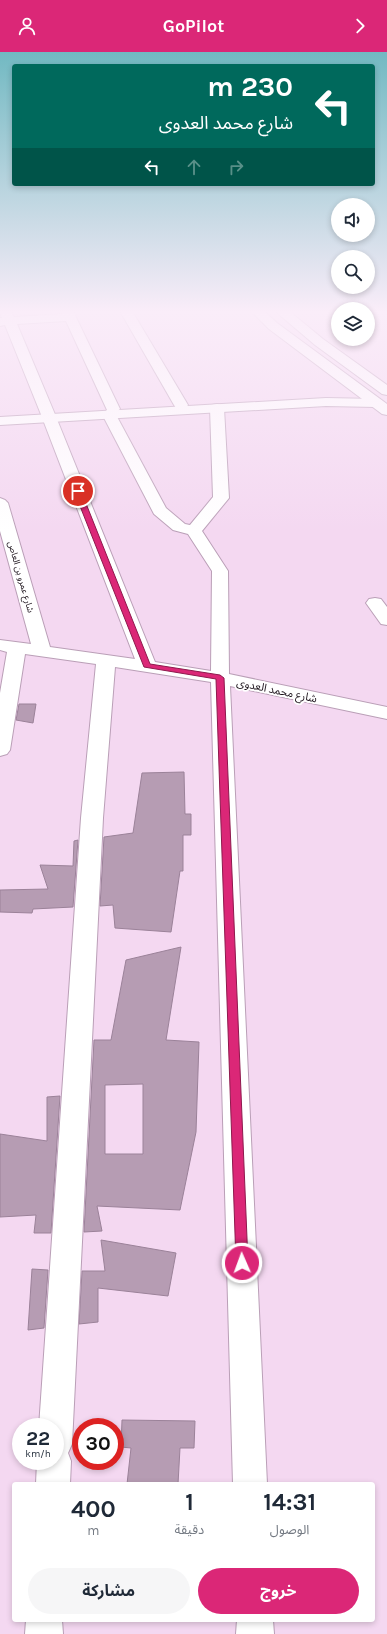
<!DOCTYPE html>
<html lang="ar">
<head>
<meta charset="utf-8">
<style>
  body { margin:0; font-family:Karla,"Noto Sans Arabic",sans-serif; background:#f6f6f7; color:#1f2937; direction:rtl; height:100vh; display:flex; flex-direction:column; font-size:15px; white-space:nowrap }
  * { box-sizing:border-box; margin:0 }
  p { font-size:13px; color:#747a83 }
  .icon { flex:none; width:22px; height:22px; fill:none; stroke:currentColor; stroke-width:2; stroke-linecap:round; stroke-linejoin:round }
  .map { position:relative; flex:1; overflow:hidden; direction:ltr }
  .drawer { position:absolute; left:12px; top:1430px; width:363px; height:140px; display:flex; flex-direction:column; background:#fff; border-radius:4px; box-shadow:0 2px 6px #0003; direction:rtl }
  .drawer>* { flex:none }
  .hud { position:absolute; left:12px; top:12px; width:363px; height:122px; border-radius:4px; box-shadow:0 2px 6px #0003; direction:rtl; background:#00695c; color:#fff; overflow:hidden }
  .tools { position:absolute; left:331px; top:146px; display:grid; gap:8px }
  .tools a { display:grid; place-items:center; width:44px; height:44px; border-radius:50%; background:#fff; box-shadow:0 2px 6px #0003; font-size:20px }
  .speed { position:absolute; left:12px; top:1366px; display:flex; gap:8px; font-size:20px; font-weight:700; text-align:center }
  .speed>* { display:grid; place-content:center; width:52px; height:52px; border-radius:50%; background:#fff; box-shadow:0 2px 6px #0003; line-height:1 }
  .speed small { font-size:10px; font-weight:400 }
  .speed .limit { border:6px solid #d22; background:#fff; color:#111 }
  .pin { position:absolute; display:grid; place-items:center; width:34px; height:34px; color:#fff; margin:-17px; border:2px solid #fff; border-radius:50%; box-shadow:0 1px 4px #0007 }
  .me { position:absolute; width:44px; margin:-22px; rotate:358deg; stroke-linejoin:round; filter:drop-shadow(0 0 3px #0008) }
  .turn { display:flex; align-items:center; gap:14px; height:84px; padding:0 16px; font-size:18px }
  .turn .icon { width:52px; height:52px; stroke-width:2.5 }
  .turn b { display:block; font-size:28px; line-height:34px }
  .lanes { display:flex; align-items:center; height:38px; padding:0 16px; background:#0003; justify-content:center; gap:20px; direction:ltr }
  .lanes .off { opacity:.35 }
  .eta { display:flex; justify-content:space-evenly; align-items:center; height:68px; text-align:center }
  .eta b { font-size:24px; font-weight:700; line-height:28px }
  .action { display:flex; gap:8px; margin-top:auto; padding:8px 16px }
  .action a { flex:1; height:46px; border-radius:24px; background:#db2777; color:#fff; font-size:16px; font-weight:700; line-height:46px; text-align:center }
  .action a+a { background:#f6f6f7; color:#1f2937 }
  header { display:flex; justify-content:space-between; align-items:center; height:52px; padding:0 16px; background:#db2777; color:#fff; font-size:18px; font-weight:700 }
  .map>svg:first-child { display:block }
</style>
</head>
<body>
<header><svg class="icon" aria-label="forward" viewBox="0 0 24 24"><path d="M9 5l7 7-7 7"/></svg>GoPilot<svg class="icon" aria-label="person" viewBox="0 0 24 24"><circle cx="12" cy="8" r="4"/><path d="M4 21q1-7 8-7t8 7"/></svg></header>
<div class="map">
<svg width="387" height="1582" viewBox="0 0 387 1582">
  <rect width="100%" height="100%" fill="#f4d8f1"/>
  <g fill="#b69cb3" stroke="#9b8299" fill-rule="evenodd">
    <polygon points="19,652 36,652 33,671 16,668"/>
    <polygon points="184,720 185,762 191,762 191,783 183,783 183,819 180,819 171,880 115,876 113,853 100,854 104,785 133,781 142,721"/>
    <polygon points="78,788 73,855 33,857 32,861 0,860 0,838 48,837 40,813 73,814 74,789"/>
    <path d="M 181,895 L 166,988 L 199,990 L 196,1080 L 180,1158 L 97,1154 L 102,1179 L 84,1180 L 94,988 L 111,988 L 126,908 ZM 143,1032 L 143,1102 L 105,1102 L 105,1033 Z"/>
    <polygon points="60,1044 51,1181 34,1181 36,1163 0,1165 0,1082 47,1089 47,1045"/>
    <polygon points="101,1188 176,1201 168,1244 98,1236 98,1270 79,1272 82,1219 105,1219"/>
    <polygon points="32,1217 48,1218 44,1276 28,1278"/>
    <polygon points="122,1368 195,1369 194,1396 180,1396 178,1432 127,1432 131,1396 121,1395"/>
  </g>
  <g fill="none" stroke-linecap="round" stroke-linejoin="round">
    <g stroke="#ba9fb7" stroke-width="2">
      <g id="minor">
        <path d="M 0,259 L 11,259 L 14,265 L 62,262 L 61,259 L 73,259 L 120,357 L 115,361 L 166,456 L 185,472 L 190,473 L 213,445 L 210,356 L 212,353 L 217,352 L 222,353 L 224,356 L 229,446 L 202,479 L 228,519 L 229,622 L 387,655 L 387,667 L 230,634 L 267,1432 L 233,1432 L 211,630 L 115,615 L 103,766 L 72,1392 L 68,1401 L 71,1409 L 70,1432 L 36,1432 L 37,1409 L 55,1409 L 55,1375 L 39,1375 L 81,766 L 96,612 L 25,602 L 10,698 L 7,702 L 0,704 L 0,641 L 7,600 L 0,598 L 0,588 L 31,592 L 0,479 L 0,446 L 5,448 L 8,451 L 50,595 L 135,607 L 40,360 L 5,273 L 0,274 L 0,266 L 2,266 ZM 66,269 L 107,358 L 102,362 L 154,462 L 173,478 L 188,482 L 212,519 L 211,619 L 155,610 L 54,360 L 17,272 Z"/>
        <polygon points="120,259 132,259 188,353 186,356 181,357 176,356 174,353"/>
        <polygon points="375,546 381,547 387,555 387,573 381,572 366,551 369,547"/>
        <polygon points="26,1568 62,1568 63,1582 25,1582"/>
        <polygon points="237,1568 273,1568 274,1582 236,1582"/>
      </g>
    </g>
    <g stroke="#ba9fb7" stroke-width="2">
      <polygon id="major" points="326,346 376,347 381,348 383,351 381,354 376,355 326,354 0,373 0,365"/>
    </g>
    <g stroke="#ba9fb7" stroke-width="2">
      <g id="highway">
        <polygon points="251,259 264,259 277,271 387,352 387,363 382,362 269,277"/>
        <polygon points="275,259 289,259 323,287 387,333 387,343 382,342 315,293"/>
      </g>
    </g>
    <use href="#minor" fill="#fff" fill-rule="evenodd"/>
    <use href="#major" fill="#fff" fill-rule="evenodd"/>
    <use href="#highway" fill="#fff" fill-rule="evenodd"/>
  </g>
  <linearGradient id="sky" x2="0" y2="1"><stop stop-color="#72b9c2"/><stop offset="0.54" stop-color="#faedf9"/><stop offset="1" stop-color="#faedf9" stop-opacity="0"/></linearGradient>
  <rect width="387" height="481" fill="url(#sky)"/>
  <polygon fill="#db2777" stroke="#8e194d" points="75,437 81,439 150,612 220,623 224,626 248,1211 246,1215 242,1216 237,1215 236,1211 216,627 144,615 74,439"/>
  <g text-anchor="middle" stroke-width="3.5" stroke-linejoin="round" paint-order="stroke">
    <g font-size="9" fill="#1e151d" stroke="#fff">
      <text transform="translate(21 525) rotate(74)" y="3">شارع عمرو بن العاص</text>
    </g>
    <g font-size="11" fill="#1e151d" stroke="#fff">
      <text transform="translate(277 638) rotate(12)" y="4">شارع محمد العدوى</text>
    </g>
  </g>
</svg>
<div class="tools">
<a><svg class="icon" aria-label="sound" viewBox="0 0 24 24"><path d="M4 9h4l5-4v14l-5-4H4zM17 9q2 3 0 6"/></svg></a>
<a><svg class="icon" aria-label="search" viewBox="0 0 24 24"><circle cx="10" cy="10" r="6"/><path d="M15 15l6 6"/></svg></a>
<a><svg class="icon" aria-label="layers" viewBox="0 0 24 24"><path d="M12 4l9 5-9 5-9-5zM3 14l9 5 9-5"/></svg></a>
</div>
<div class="speed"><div>22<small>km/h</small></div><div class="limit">30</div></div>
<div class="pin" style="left:78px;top:439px;background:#d93025"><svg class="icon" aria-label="arrive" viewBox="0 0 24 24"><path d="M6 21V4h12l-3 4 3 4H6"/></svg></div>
<svg class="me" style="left:242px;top:1211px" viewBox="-20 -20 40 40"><circle r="17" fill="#db2777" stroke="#fff" stroke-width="3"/><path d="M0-11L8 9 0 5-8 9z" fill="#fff"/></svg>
<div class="hud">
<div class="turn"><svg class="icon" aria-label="left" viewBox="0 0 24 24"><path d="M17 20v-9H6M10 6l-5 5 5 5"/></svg><div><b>230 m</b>شارع محمد العدوى</div></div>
<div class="lanes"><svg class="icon" aria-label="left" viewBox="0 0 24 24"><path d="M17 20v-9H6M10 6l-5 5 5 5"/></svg><svg class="icon off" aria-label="ahead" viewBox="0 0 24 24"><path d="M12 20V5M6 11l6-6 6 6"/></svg><svg class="icon off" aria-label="right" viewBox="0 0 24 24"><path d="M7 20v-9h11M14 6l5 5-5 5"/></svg></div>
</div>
<section class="drawer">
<div class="eta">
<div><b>14:31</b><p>الوصول</p></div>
<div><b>1</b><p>دقيقة</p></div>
<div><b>400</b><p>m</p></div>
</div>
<div class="action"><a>خروج</a><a>مشاركة</a></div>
</section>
</div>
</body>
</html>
